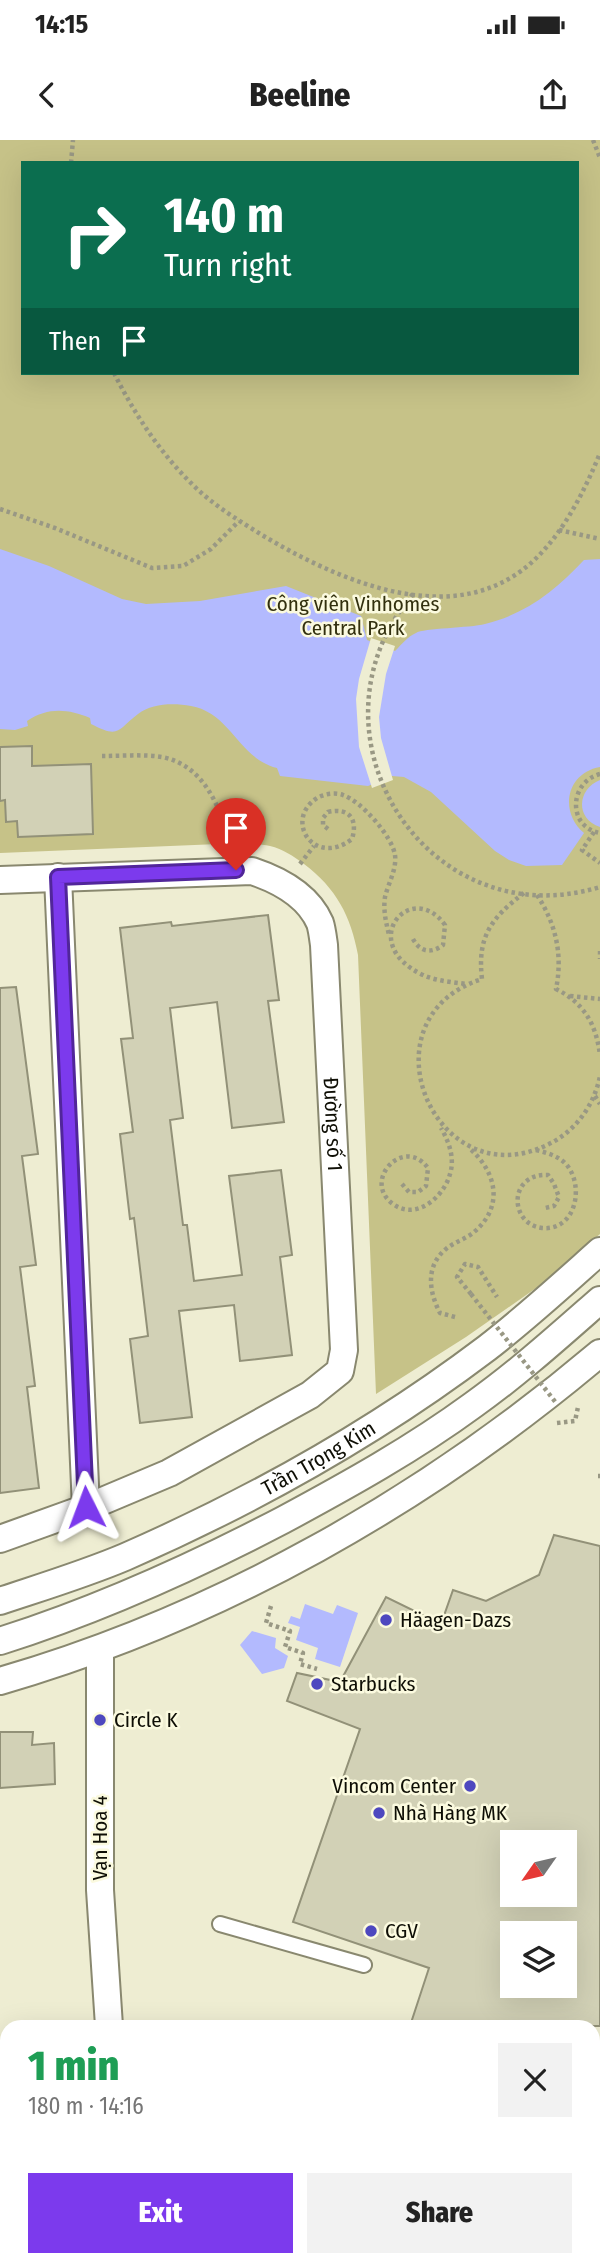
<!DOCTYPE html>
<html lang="en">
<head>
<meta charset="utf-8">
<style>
  body { margin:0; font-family:"Fira Sans Condensed",sans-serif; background:#f2f2f2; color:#222; height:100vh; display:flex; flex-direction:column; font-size:26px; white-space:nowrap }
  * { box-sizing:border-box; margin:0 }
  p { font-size:23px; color:#767676 }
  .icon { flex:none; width:38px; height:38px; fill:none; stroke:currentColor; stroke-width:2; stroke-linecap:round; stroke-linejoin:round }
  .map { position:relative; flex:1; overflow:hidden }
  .panel { position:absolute; left:0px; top:1880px; width:600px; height:247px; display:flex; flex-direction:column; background:#fff; border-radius:21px 21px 0 0; box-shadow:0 7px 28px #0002 }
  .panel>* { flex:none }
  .guide { position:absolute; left:21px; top:21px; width:558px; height:214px; border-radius:0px; box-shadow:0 7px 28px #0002; background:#0b6e4f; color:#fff; overflow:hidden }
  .needle { width:46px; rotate:236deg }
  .fabs { position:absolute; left:500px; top:1690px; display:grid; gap:14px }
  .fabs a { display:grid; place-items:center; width:77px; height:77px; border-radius:0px; background:#fff; box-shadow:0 7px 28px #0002; font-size:35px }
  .pin { position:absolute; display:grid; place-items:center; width:60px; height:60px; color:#fff; margin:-72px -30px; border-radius:50% 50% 50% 0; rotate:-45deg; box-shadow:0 0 7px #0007 }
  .pin .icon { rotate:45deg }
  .me { position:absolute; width:77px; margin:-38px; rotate:357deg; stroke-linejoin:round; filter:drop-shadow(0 0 5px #0008) }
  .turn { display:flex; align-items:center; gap:24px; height:147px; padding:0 28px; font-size:32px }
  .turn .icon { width:91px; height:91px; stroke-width:2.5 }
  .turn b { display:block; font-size:49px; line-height:60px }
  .then { display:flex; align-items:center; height:66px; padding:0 28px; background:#0003; gap:14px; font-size:26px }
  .round { display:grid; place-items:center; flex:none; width:74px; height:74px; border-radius:0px; background:#f2f2f2 }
  .head { display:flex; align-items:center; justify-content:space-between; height:119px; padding:0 28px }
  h1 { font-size:42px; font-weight:800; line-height:52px; color:#1e9e55 }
  .button { display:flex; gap:14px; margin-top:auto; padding:14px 28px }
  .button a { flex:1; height:80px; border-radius:0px; background:#7c3aed; color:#fff; font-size:28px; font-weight:800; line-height:80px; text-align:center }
  .button a+a { background:#f2f2f2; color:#222 }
  .status { display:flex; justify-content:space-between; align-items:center; height:49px; padding:0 35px; background:#fff; direction:ltr }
  .status svg { height:19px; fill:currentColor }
  header { display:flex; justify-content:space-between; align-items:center; height:91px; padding:0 28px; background:#fff; font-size:32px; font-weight:800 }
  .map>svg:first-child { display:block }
</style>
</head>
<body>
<div class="status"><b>14:15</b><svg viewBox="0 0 49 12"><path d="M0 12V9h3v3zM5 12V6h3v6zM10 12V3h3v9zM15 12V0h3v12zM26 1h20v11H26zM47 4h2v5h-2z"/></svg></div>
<header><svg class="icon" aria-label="back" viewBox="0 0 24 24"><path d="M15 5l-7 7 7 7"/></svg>Beeline<svg class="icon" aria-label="share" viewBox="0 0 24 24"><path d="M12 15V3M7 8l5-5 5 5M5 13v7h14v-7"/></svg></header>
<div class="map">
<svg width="600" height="2126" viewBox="0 0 600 2126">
  <rect width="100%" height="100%" fill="#eeedd2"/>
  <path fill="#c6c288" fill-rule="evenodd" d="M 0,0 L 600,0 L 600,1094 L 539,1146 L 466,1197 L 376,1254 L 358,815 C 351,776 336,748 304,724 C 293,716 283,709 270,706 C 262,704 252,704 243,703 L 0,713 ZM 23,23 L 578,23 L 578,233 L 23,233 Z"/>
  <g fill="#b3bafe">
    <path d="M 0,409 L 49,426 L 122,459 L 146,464 L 200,461 L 286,446 L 361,476 L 367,500 L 395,511 C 401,505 408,496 416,493 C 423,488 470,488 485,484 C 526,474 556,450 584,420 L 600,419 L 600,627 C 566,633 559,672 584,693 L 562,725 L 526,726 L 509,720 L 495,711 L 431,652 L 404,637 L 392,636 L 368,646 L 280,636 L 277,628 C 239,619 231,573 191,566 C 174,563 152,563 138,574 C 117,590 120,599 91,584 L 90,578 C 68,569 48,567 27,581 L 28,586 L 15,590 L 0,589 Z"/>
    <path d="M 600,640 L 600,687 C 575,679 577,649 600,640 Z"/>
    <polygon points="305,1464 333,1474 337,1465 358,1473 340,1527 315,1519 318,1508 296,1500 300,1487 288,1483 291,1476 300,1479"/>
    <polygon points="252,1491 276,1498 275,1508 288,1516 284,1528 262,1534 240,1505"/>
  </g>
  <polygon fill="#eeedd2" points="371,498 395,506 386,534 379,577 381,598 393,640 372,648 359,607 356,559 359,539"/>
  <g fill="#d2d1b6" stroke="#929178" stroke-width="2" fill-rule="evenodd">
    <polygon points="32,606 32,626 91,624 93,694 18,697 17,681 6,682 5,660 0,661 0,607"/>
    <polygon points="268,775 279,860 268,861 284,982 232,988 217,862 170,868 183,978 170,980 183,1085 187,1085 194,1141 242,1135 229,1036 281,1030 292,1115 280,1117 292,1215 240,1221 234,1165 179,1171 192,1277 140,1283 130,1199 148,1196 134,1078 130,1079 120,994 133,992 121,899 133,898 120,788 171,782 172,786"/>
    <polygon points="16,847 38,1014 22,1016 36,1125 20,1127 35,1246 27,1247 39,1348 0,1353 0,848"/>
    <path d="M 554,1395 L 600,1406 L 600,1886 L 410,1886 L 429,1828 L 293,1782 L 360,1589 L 287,1561 L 297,1533 L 340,1542 L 386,1457 L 441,1484 L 453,1450 L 486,1461 L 539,1435 ZM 513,1703 L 565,1703 L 565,1755 L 513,1755 ZM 513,1794 L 565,1794 L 565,1846 L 513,1846 Z"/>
    <polygon points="0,1592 33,1592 32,1605 54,1603 55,1644 0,1648"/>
  </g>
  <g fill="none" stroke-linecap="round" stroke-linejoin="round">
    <g stroke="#89886f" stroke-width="18">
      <polyline id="service" points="220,1784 364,1825"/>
    </g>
    <g stroke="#89886f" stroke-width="30">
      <g id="minor">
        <polyline points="58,737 86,1368"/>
        <path id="s1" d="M 0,740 L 252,731 C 279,740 308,755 320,783 C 322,789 323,798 324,805 L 344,1210 L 340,1231 L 310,1255 L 169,1333 L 86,1368 L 0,1399"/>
        <path id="s2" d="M 0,1461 C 42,1447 85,1434 125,1417 C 253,1361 376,1292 487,1208 C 526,1178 563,1144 600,1111"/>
        <path d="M 0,1501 C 98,1470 191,1428 283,1380 C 348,1345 413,1309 473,1265 C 518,1233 559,1196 600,1160"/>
        <polyline points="100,1509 100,1750 109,1886"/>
        <path d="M 0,1541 C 220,1477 425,1361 600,1213"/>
        <polyline points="116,2119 116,2126"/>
        <polyline points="535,2119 554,2126"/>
      </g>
    </g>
    <g stroke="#999884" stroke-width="4.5" stroke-dasharray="3.5 3.5" stroke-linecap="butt">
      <polyline points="593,0 600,18"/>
      <polyline points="71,23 73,0"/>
      <path d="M 114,233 C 134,273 160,313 193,345 C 213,365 238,380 262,395 C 334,438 443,488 521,431 C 558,404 583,355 600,313"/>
      <polyline points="0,369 55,388 152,428 183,426 211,409 239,381"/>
      <polyline points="559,390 600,399"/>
      <path d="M 413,454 C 296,591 425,800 600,747"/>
      <path d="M 102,616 C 121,616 143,614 162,617 C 206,626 219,668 232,705"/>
      <path d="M 600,634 C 569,642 567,687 600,693"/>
      <path d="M 328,689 L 323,685 L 323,678 L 328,672 C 350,667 358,680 352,699 C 314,728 283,680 317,658 C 324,654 335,652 343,655 C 361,661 392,696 395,715 C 397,729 388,744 385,757 C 383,770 386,782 389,795"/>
      <polyline points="594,692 582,710 600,723"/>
      <polyline points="300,724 314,706"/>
      <path d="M 524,753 C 491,778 477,797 482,839 C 359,878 434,1059 547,1005 C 575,992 594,966 600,936"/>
      <path d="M 537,755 C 556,784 563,815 556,849 C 584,863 596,884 600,915"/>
      <path d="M 413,799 C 420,812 431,814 443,805 L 445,785 C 411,738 355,803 423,835 C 436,841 452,842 466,844"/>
      <polyline points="600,811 600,819"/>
      <polyline points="570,856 600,859"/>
      <polyline points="595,956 600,964"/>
      <path d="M 536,1010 C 548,1013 562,1017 569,1028 C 584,1051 574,1091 542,1088 C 509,1084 508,1033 548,1035 L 554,1044 L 559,1057 L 554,1066 L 545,1068"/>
      <path d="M 402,1044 L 409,1052 L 418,1052 L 426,1046 L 428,1028 C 404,995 361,1041 393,1064 C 416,1081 444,1057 450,1034 C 455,1018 449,1002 441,988"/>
      <polyline points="471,1154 457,1137 465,1124 478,1127 497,1157"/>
      <path d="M 455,1177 L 440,1173 C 429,1152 425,1126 446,1109 C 454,1102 466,1099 474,1092 C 505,1066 496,1031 469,1008"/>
      <polyline points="557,1283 575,1281 578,1267"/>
      <polyline points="598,1336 600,1336"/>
      <polyline points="271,1466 266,1483 290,1491 285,1507 303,1513 300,1524 317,1529"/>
    </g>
    <use href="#service" stroke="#fff" stroke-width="14"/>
    <use href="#minor" stroke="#fff" stroke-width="26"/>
    <polyline stroke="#999884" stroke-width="4.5" stroke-dasharray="3.5 3.5" stroke-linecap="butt" points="471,1154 557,1264"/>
  </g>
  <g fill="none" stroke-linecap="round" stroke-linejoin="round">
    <g stroke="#51269a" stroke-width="18">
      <polyline id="route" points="86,1367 58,737 236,730"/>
    </g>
    <use href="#route" stroke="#7c3aed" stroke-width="12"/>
  </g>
  <g fill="#4e48bf" stroke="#fbfadf" stroke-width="2.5">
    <circle cx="386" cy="1480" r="7"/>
    <circle cx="317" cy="1544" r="7"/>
    <circle cx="100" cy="1580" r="7"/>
    <circle cx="470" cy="1646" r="7"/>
    <circle cx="379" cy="1673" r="7"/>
    <circle cx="371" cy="1791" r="7"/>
  </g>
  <g text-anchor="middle" stroke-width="5" stroke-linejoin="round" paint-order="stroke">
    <g font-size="21" fill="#32300e" stroke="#fbfadf">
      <text x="353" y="471">Công viên Vinhomes<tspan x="353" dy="24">Central Park</tspan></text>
    </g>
    <g font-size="21" fill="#0e0e05" stroke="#fbfadf">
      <text dy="7" stroke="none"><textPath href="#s1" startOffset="542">Đường số 1</textPath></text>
      <text dy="7" stroke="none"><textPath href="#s2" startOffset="350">Trần Trọng Kim</textPath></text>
      <text transform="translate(100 1698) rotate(-90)" y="7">Vạn Hoa 4</text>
    </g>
    <g font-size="21" fill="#0e0e05" stroke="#fbfadf" text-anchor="start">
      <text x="400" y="1487">Häagen-Dazs</text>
      <text x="331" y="1551">Starbucks</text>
      <text x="114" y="1587">Circle K</text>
      <text x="456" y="1653" text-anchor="end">Vincom Center</text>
      <text x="393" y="1680">Nhà Hàng MK</text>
      <text x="385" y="1798">CGV</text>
    </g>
  </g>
</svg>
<div class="fabs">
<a><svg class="needle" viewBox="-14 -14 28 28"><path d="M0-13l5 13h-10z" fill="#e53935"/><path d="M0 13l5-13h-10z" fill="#767676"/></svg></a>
<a><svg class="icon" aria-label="layers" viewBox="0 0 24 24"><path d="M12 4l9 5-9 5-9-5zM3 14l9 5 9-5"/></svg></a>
</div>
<div class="pin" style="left:236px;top:730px;background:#d93025"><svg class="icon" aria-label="arrive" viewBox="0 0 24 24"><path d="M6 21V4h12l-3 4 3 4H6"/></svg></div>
<svg class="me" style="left:86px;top:1367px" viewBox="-20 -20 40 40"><path d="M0-17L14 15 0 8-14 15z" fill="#7c3aed" stroke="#fff" stroke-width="4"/></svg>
<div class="guide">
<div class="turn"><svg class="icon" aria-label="right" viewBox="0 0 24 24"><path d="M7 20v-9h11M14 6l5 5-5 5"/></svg><div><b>140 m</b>Turn right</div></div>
<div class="then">Then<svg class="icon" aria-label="arrive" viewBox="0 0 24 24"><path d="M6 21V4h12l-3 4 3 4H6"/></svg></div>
</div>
<section class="panel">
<div class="head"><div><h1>1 min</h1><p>180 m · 14:16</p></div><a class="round"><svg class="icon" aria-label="close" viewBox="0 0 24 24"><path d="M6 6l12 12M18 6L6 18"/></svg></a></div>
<div class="button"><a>Exit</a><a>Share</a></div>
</section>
</div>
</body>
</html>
